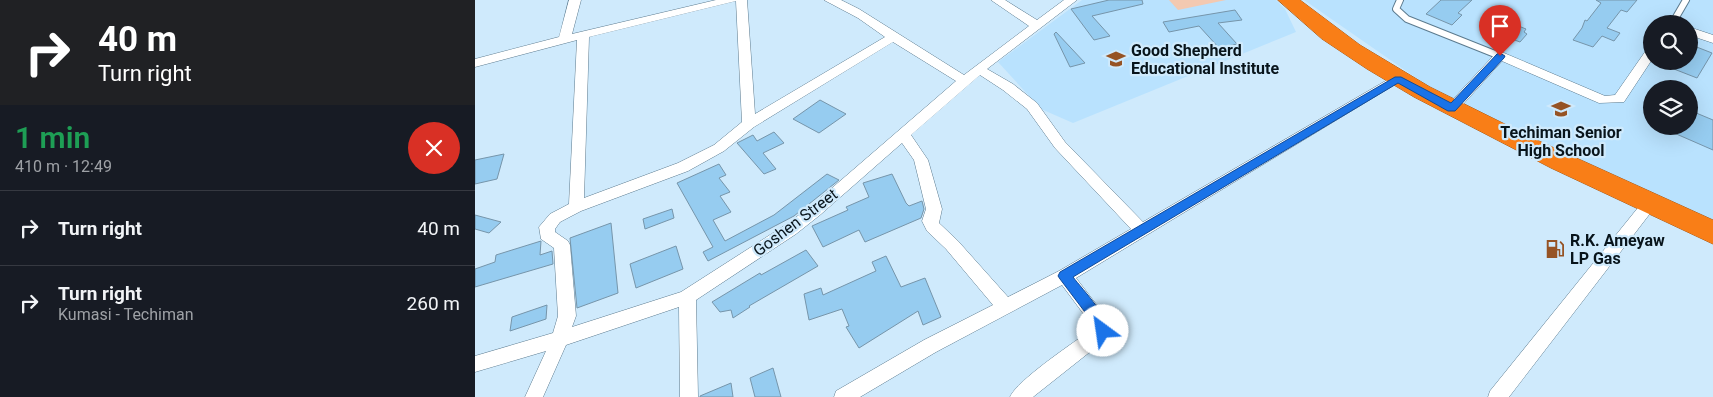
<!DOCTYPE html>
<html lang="en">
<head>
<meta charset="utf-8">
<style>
  body { margin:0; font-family:Roboto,sans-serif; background:#20242c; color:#f1f3f6; height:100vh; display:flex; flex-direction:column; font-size:19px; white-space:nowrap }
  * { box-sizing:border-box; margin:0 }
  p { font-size:16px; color:#9ea1a6 }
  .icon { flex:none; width:28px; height:28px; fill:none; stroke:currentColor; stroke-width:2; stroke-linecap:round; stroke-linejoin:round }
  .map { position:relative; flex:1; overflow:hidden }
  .panel { display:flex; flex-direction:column; background:#171b24; width:475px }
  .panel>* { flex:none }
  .banner { background:#202124; color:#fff; overflow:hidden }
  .tools { position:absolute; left:1168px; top:15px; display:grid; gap:10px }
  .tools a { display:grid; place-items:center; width:55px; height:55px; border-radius:50%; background:#171b24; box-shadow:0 5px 20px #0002; font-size:25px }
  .pin { position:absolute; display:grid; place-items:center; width:42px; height:42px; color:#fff; margin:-51px -21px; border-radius:50% 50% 50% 0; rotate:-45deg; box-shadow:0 0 5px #0007 }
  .pin .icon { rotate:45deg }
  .me { position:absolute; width:55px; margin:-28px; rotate:329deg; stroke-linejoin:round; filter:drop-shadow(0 0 4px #0008) }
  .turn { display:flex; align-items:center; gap:18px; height:105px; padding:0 15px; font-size:22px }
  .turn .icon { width:65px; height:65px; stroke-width:2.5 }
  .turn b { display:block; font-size:35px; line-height:42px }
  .round { display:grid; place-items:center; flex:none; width:52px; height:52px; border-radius:26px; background:#20242c }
  .headline { display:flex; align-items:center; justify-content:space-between; height:85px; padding:0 15px }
  h1 { font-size:30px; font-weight:600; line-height:38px; color:#1e9e55 }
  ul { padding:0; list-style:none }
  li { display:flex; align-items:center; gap:15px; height:75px; padding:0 15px; border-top:1px solid #363941 }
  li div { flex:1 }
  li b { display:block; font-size:19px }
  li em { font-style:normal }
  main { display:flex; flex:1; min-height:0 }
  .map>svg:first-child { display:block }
</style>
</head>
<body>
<main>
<section class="panel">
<div class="banner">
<div class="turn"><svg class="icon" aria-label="right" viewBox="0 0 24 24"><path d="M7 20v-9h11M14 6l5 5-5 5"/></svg><div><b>40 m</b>Turn right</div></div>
</div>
<div class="headline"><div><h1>1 min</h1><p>410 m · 12:49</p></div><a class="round" style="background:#d93025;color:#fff"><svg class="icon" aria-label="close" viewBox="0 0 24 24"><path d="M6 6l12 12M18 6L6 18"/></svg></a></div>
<ul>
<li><svg class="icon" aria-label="right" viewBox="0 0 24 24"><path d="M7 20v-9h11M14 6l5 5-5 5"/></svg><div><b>Turn right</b></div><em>40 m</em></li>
<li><svg class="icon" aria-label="right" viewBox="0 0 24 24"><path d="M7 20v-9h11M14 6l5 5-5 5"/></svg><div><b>Turn right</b><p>Kumasi - Techiman</p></div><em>260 m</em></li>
</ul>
</section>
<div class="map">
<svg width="1238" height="397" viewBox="0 0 1238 397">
  <rect width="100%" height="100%" fill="#cfeafc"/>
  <g fill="#b9e2fe" fill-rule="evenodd">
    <polygon points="607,0 801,0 810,9 821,32 598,123 566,109 523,62"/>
    <path d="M 829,0 L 1238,0 L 1238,222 L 960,91 ZM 1176,24 L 1214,24 L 1214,61 L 1176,61 ZM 1176,89 L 1214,89 L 1214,126 L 1176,126 Z"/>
  </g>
  <polygon fill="#f3c9b1" points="694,0 751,0 703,10"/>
  <g fill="#96ccf0" stroke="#7695aa">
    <polygon points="634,0 667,0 668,4 617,16 635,36 619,40 596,9"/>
    <polygon points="966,0 997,0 983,13 987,15 977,25 951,14"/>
    <polygon points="1121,0 1162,0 1152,12 1146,10 1132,28 1145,33 1139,41 1127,36 1118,47 1098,40 1107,28 1110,20 1112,21 1126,3"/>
    <polygon points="760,10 767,20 743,23 762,44 744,48 724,26 694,32 688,22"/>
    <polygon points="1041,25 1051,29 1049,32 1052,34 1045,42 1026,35 1034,26 1038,28"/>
    <polygon points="581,32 610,63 595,67 579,34"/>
    <polygon points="1214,44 1237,53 1222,78 1181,62 1214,61"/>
    <polygon points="345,100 371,114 344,133 318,119"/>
    <polygon points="1214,110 1238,120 1238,150 1183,126 1214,126"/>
    <polygon points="299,132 309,143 288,153 301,169 289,174 262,143 278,135 282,141"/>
    <polygon points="29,154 22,179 0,184 0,160"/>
    <polygon points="244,164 251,175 244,178 255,192 245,196 256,212 238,220 250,241 299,215 352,174 364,180 319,216 233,261 228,252 238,247 202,183"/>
    <polygon points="417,174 431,203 434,206 447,201 449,209 446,218 390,242 384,230 348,247 337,226 373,210 371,207 394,197 388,183"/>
    <polygon points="197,209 199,218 170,229 168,219"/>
    <polygon points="0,215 26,222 14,233 0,229"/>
    <polygon points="136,223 143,293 102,308 95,238"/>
    <polygon points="66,241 65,255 77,251 78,264 0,287 0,269 20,262 21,255"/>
    <polygon points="201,246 208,269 161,288 155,264"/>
    <polygon points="331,250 343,266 274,306 275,307 258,318 256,310 245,312 237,302 285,273 286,275"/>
    <polygon points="411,256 426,287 450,278 466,317 448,325 443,311 384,348 371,327 374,326 367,309 334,320 329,294 346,288 348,295 401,271 397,262"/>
    <polygon points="72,305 71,319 35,331 37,317"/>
    <polygon points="298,368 306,397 280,397 275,378"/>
    <polygon points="256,383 258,397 225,397 225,396"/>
  </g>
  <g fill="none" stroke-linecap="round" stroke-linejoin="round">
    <g stroke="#5c7b8f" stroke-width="8">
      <g id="lane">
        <polyline points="925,0 921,9 932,19 1025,56"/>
        <polyline points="1197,24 1211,0"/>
      </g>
    </g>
    <g stroke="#5c7b8f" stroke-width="1">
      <g id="street">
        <path d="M 94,0 L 106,0 L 97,34 L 241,0 L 272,0 L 280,114 L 410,37 L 383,18 L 349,0 L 366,0 L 384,9 L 489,75 L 554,26 L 516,0 L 530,0 L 562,20 L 589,0 L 602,0 L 512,69 L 538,84 L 562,103 L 590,142 L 668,222 L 919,76 L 927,76 L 929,79 L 601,278 L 634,321 L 638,331 L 635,336 L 558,397 L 535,397 C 542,380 601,341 619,328 L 587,285 L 461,352 L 385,397 L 359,397 L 361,391 L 449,340 L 518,305 L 471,249 L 452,231 L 447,221 L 451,209 L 439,160 L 427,143 L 345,215 L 321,234 L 221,300 L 223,397 L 205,397 L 204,307 L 91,345 L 68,397 L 50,397 L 71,351 L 0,372 L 0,356 L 78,333 L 83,316 L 79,248 L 66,239 L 64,227 L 75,214 L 94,204 L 102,40 L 0,67 L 0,59 L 84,37 ZM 261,1 L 267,122 L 239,145 L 203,163 L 109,198 L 114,37 ZM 418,42 L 481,81 L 335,207 L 309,226 L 206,292 L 97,327 L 101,316 L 95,245 L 93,241 L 80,232 L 80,229 L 85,222 L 106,211 L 213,171 L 249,151 L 279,127 ZM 505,75 L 528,90 L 552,109 L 580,148 L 656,229 L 584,271 L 533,297 L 483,241 L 464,223 L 467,209 L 453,160 L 436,135 Z"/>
        <polygon points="1214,27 1238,35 1238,43 1214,35"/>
        <polygon points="1176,48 1176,61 1149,102 1124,103 1027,61 982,111 977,112 970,108 1021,53 1029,53 1130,96 1140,95 1172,49"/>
        <polygon points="1175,197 1180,199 1183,203 1180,207 1034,397 1013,397 1015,391 1170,199"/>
      </g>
    </g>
    <g stroke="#a55918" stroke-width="1">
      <polygon id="highway" points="803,0 825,0 885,45 955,87 1064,141 1238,220 1238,244 1076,168 939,97 892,69 847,39"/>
    </g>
    <use href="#lane" stroke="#fff" stroke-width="6"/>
    <use href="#street" fill="#fff" fill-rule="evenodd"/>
    <use href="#highway" fill="#f97e17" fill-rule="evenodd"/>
  </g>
  <path fill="#1a73e8" stroke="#114b97" d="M 1025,53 L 1030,56 L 1029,58 L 980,111 L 973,111 L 923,83 L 598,277 C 607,289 639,322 633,335 L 628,337 L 624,335 L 622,328 L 585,279 L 583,276 L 585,272 L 920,77 L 926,77 L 976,103 L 1022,54 Z"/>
  <defs>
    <g id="school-bare" transform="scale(1.5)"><path d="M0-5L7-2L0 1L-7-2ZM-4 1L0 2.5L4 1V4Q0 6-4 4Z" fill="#965324" stroke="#cfeafc" stroke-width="2.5" paint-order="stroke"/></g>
    <g id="fuel-bare" transform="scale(1.5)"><path d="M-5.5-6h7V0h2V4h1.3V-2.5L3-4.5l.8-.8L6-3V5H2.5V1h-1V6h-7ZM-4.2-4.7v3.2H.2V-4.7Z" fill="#965324" stroke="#cfeafc" stroke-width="2.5" paint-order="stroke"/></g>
  </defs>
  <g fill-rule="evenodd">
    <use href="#school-bare" x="641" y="59"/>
    <use href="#school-bare" x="1086" y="109"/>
    <use href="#fuel-bare" x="1080" y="249"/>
  </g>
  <g text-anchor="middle" stroke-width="4.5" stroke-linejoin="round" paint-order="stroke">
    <g font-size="16" font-weight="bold" fill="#08141b" stroke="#cfeafc" text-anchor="start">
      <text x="656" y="56">Good Shepherd<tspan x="656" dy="18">Educational Institute</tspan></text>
      <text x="1086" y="138" text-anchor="middle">Techiman Senior<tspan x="1086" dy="18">High School</tspan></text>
      <text x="1095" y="246">R.K. Ameyaw<tspan x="1095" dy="18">LP Gas</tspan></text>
    </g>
    <g font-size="16" fill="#08141b" stroke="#cfeafc">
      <text transform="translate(320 222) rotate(-37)" y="6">Goshen Street</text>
    </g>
  </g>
</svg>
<div class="tools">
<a><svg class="icon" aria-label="search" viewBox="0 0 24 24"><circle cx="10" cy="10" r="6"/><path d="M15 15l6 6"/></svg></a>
<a><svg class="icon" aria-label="layers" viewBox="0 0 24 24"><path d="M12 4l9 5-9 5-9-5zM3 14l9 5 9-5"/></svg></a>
</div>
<div class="pin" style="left:1025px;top:56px;background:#d93025"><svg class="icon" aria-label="arrive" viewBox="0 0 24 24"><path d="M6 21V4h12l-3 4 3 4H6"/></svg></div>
<svg class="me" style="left:628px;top:331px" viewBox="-20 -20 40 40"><circle r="19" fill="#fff"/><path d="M0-13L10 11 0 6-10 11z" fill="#1a73e8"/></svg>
</div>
</main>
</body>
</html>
